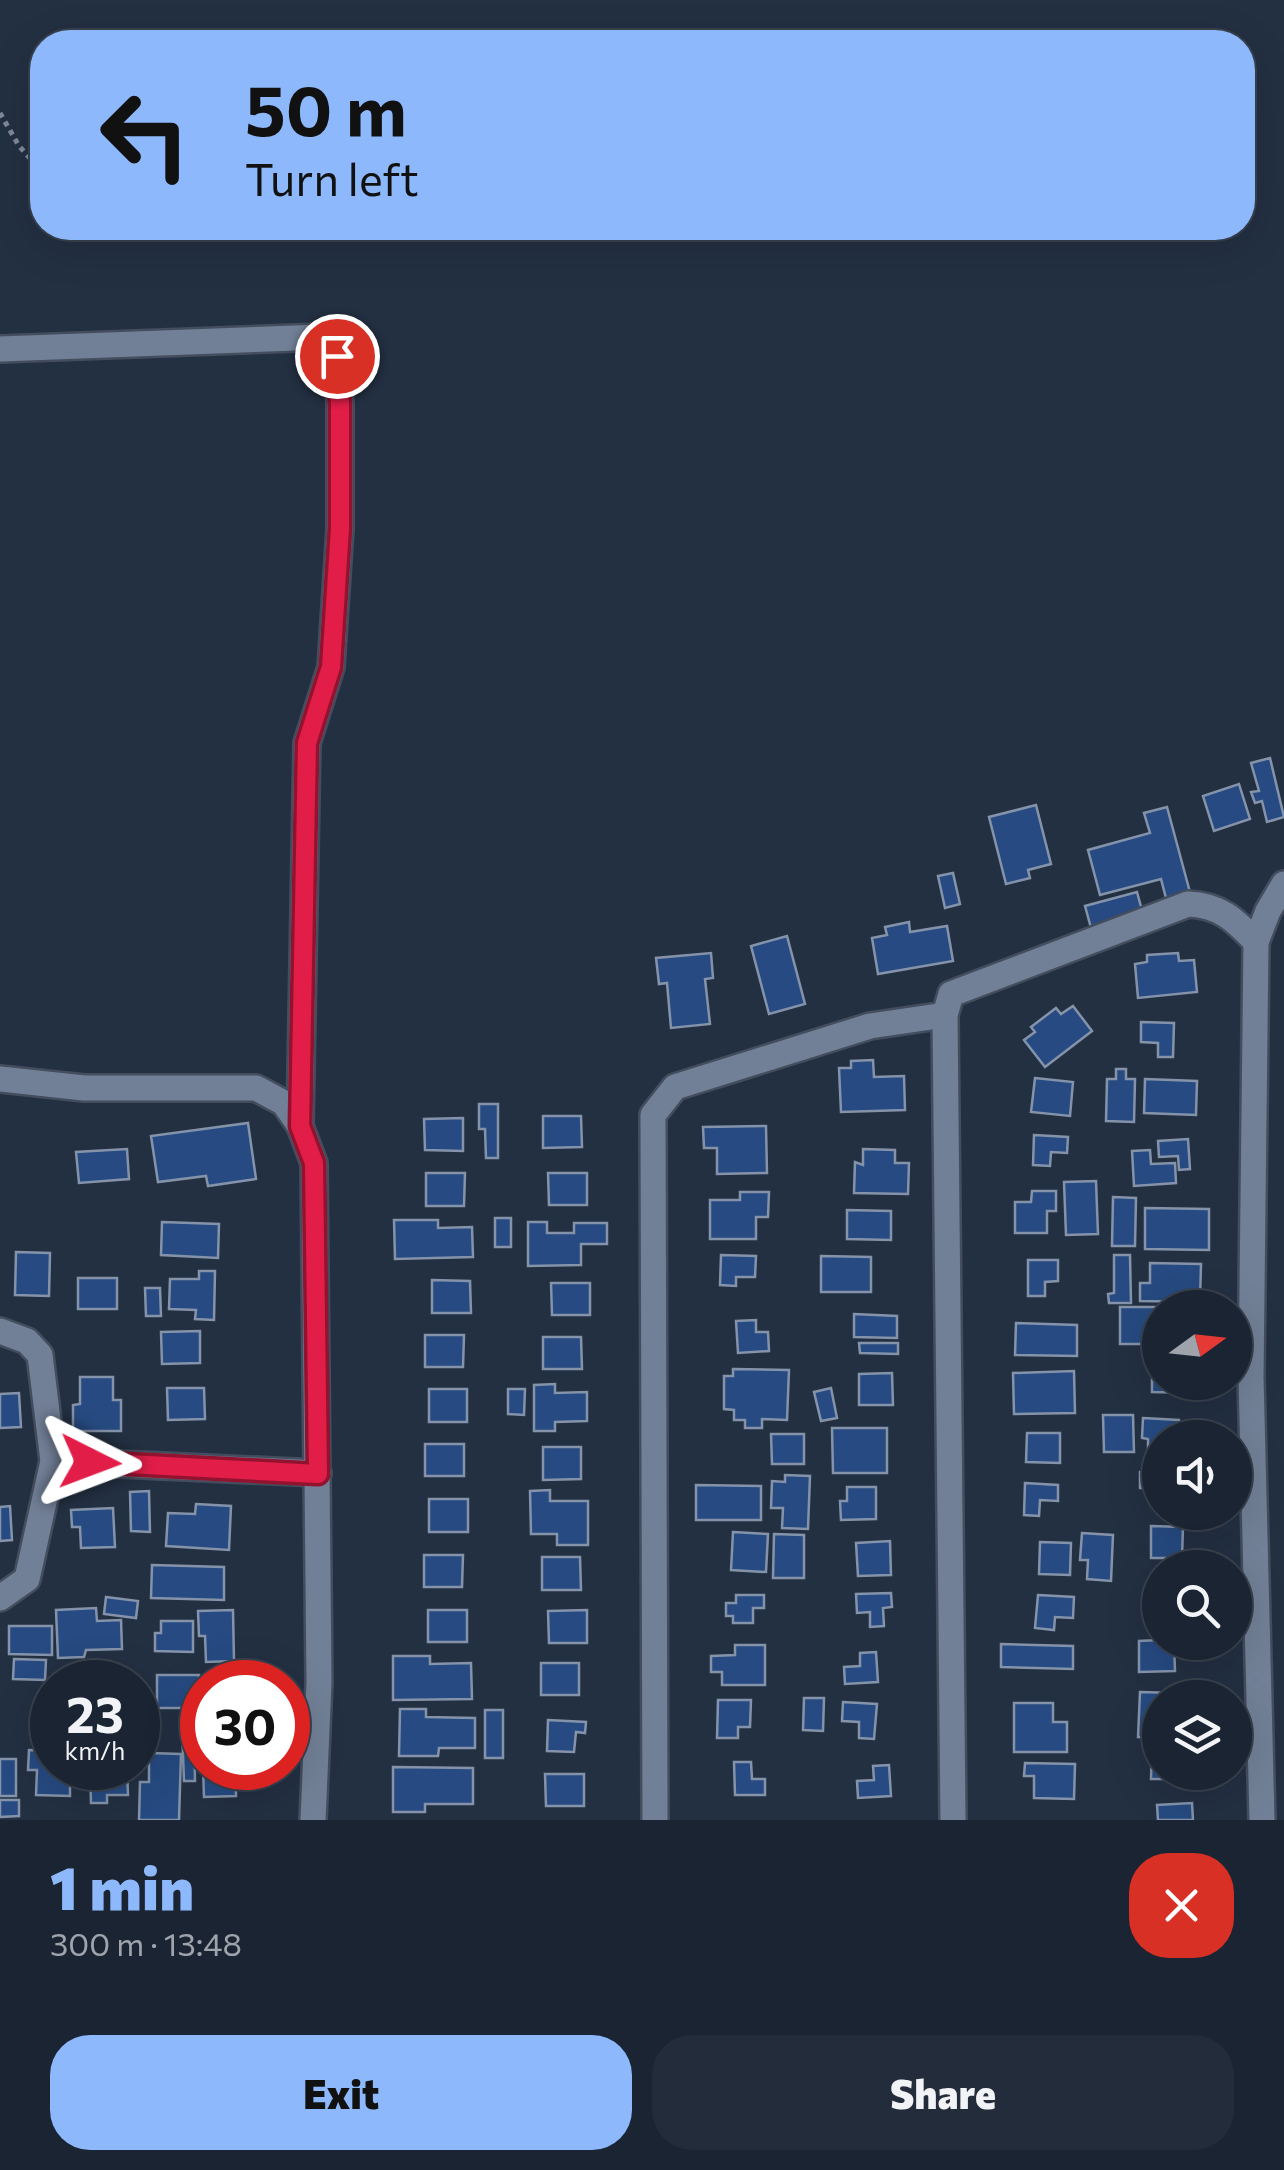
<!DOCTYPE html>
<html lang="en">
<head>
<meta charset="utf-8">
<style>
  body { margin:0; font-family:Commissioner,sans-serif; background:#232c3a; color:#f1f3f6; height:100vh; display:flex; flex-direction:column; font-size:38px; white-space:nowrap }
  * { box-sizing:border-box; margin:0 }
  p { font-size:32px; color:#9fa4ac }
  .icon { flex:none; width:55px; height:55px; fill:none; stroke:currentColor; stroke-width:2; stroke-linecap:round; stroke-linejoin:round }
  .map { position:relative; height:1820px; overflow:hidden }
  .panel { display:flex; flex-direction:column; background:#1a2432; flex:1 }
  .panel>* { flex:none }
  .top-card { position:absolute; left:30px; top:30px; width:1225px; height:210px; border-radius:40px; box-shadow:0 10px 40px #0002,0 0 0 2px #38414d; background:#8db9fc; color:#111; overflow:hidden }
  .needle { width:65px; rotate:75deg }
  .tools { position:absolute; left:1142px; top:1290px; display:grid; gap:20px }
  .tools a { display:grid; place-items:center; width:110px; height:110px; border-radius:50%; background:#1a2432; box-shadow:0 10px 40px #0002,0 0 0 2px #38414d; font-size:50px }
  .speed { position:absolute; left:30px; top:1660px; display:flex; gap:20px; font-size:50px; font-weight:700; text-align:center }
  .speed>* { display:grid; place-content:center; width:130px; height:130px; border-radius:50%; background:#1a2432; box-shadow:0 10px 40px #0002,0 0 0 2px #38414d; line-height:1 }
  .speed small { font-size:25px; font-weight:400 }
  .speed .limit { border:15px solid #d22; background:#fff; color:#111 }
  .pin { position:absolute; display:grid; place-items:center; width:85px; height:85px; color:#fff; margin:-42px; border:5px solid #fff; border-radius:50%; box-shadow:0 2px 10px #0007 }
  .me { position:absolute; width:110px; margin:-55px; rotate:93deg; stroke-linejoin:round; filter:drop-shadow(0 0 8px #0008) }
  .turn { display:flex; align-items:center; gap:35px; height:210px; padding:0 50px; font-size:45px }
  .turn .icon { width:130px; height:130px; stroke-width:2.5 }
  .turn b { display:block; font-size:70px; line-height:85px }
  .round { display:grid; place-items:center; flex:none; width:105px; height:105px; border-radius:40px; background:#232c3a }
  .head { display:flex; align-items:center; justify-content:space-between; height:170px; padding:0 50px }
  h1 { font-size:60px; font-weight:800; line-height:75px; color:#8db9fc }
  .primary-button { display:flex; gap:20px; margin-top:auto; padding:20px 50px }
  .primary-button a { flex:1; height:115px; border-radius:40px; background:#8db9fc; color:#111; font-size:40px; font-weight:800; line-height:115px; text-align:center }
  .primary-button a+a { background:#232c3a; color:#f1f3f6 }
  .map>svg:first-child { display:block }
</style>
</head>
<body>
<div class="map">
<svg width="1284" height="1820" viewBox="0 0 1284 1820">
  <rect width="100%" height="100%" fill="#233042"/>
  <g fill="#264a81" stroke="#8493aa" stroke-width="2.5">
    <polygon points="1270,758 1284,817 1267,822 1262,801 1255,803 1251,792 1259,791 1251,763"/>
    <polygon points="1239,784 1250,819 1214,831 1203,796"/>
    <polygon points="1036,805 1051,864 1028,870 1030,878 1006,884 989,817"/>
    <polygon points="1167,807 1191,896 1167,902 1161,879 1100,895 1088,850 1150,833 1144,813"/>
    <polygon points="953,873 960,904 945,908 938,876"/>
    <polygon points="1137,892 1143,914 1091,928 1085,906"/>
    <polygon points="909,922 910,932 947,926 953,961 878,974 872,938 887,935 885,927"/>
    <polygon points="787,936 805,1004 769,1014 751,946"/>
    <polygon points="711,953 713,978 705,979 710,1024 671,1028 667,983 659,984 656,958"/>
    <polygon points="1178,953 1179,961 1194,960 1197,992 1138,998 1135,964 1147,962 1147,955"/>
    <polygon points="1073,1006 1092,1031 1045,1067 1024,1040 1035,1032 1031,1027 1056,1008 1061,1014"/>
    <polygon points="1141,1022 1174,1023 1173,1057 1158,1057 1158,1043 1141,1042"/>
    <polygon points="873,1060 874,1077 904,1076 905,1110 841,1112 839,1068 851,1068 851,1061"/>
    <polygon points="1116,1069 1126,1069 1126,1079 1135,1079 1134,1122 1106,1121 1107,1079 1116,1079"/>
    <polygon points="1035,1078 1073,1082 1070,1116 1031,1112"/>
    <polygon points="1145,1079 1197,1081 1196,1115 1144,1113"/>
    <polygon points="479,1104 498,1104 498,1158 486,1158 485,1129 479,1129"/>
    <polygon points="543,1116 581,1116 582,1147 543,1148"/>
    <polygon points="463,1118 463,1151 425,1150 424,1119"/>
    <polygon points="248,1123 256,1179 208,1186 206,1176 158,1182 151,1136"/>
    <polygon points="766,1126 767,1173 717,1174 717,1148 704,1148 703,1127"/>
    <polygon points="1034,1135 1068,1137 1067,1153 1051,1152 1050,1166 1033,1165"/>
    <polygon points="1188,1139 1190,1169 1179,1170 1178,1156 1159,1157 1158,1141"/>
    <polygon points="127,1149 129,1179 79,1183 76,1152"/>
    <polygon points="863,1149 895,1150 895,1163 909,1163 908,1194 854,1193 855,1162 863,1165"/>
    <polygon points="1150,1150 1151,1164 1175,1163 1176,1183 1134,1186 1132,1151"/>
    <polygon points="426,1173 465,1173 464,1206 426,1206"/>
    <polygon points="548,1173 587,1173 587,1205 549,1205"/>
    <polygon points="1096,1181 1098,1234 1066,1235 1064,1182"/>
    <polygon points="1032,1191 1056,1191 1056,1211 1047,1211 1047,1233 1015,1233 1015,1202 1031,1202"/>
    <polygon points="740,1192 769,1192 768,1217 756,1217 756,1239 710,1239 710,1200 740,1200"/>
    <polygon points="1113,1197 1136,1198 1135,1246 1112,1246"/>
    <polygon points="1145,1208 1209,1209 1209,1250 1145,1249"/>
    <polygon points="847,1210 891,1211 891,1240 847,1239"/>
    <rect x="495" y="1218" width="16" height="29"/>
    <polygon points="394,1220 438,1220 438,1228 472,1227 473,1257 395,1259"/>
    <polygon points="162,1222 219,1224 218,1258 161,1255"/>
    <polygon points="528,1222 547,1222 547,1233 574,1233 574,1223 607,1223 607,1244 581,1244 581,1265 528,1266"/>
    <polygon points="16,1252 50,1253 49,1296 15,1295"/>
    <polygon points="721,1255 756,1256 755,1277 736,1277 736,1286 720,1285"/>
    <polygon points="1114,1255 1130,1255 1131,1303 1109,1303 1108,1294 1114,1293"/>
    <polygon points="821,1256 871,1257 871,1292 821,1292"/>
    <polygon points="1028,1260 1058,1260 1058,1281 1045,1282 1045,1296 1028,1296"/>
    <polygon points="1150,1263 1201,1264 1200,1302 1140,1301 1140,1283 1150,1283"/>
    <polygon points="199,1271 215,1271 214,1320 195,1319 196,1310 169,1309 170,1279 199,1279"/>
    <rect x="78" y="1278" width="39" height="31"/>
    <polygon points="432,1280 470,1281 471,1313 432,1313"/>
    <polygon points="551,1283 590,1283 590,1315 552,1315"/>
    <polygon points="145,1288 160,1288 161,1316 146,1316"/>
    <polygon points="1120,1307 1199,1307 1199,1308 1160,1308 1160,1344 1120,1344"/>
    <polygon points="854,1314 897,1316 897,1338 854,1337"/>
    <polygon points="756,1320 756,1332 768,1332 769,1351 738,1353 736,1321"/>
    <polygon points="1016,1323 1077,1325 1077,1356 1015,1355"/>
    <polygon points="200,1331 200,1363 162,1364 161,1332"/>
    <polygon points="425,1335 464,1335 463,1367 425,1367"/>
    <polygon points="543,1337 581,1337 582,1369 543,1369"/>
    <polygon points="859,1343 898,1343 898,1354 860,1353"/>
    <polygon points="1152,1358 1160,1359 1160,1382 1193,1382 1193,1393 1152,1392"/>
    <polygon points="733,1369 789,1370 787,1420 762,1419 762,1428 745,1428 745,1420 734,1420 734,1410 724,1409 724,1376 733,1376"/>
    <polygon points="1074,1371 1075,1413 1014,1414 1013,1373"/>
    <polygon points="892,1373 893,1405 859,1405 859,1374"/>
    <polygon points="80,1377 113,1377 113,1400 121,1400 121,1431 73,1431 73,1405 80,1404"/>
    <polygon points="555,1384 555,1393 587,1392 587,1421 555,1422 555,1431 534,1431 534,1385"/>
    <polygon points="167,1388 204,1388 205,1419 168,1420"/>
    <polygon points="831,1388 837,1418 821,1421 814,1392"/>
    <rect x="429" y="1389" width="38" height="33"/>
    <polygon points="508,1389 525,1389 524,1415 508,1414"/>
    <polygon points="19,1393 21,1427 0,1428 0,1394"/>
    <polygon points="1103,1415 1133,1415 1134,1452 1104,1452"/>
    <polygon points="1143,1418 1179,1420 1179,1438 1160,1438 1160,1451 1148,1451 1148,1439 1142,1438"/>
    <polygon points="832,1428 887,1428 887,1473 833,1473"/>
    <polygon points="1027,1433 1060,1433 1060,1463 1026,1462"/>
    <polygon points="771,1434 804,1434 804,1464 772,1464"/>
    <rect x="425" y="1444" width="39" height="32"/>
    <polygon points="543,1447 581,1447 581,1479 543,1480"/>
    <polygon points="1156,1465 1160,1466 1160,1502 1158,1488 1140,1488 1140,1472 1156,1473"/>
    <polygon points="785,1475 810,1476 808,1529 782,1528 783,1508 771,1508 772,1481 785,1482"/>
    <polygon points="1025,1483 1058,1485 1058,1501 1040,1500 1039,1516 1024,1515"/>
    <polygon points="696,1485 761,1486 761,1520 696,1520"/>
    <polygon points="847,1487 876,1487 876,1519 841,1520 840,1501 847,1501"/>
    <polygon points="550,1490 550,1501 588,1501 588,1545 557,1545 557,1534 531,1534 530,1491"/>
    <polygon points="149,1491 150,1532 131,1531 130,1492"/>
    <rect x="429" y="1499" width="39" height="33"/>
    <polygon points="196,1504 231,1506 229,1550 166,1546 168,1513 195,1514"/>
    <polygon points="10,1506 12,1540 0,1541 0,1507"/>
    <polygon points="113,1508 115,1547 81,1548 80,1527 72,1527 71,1510"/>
    <polygon points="1151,1526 1183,1527 1182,1558 1151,1558"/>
    <polygon points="733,1532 768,1534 766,1572 731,1570"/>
    <polygon points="1082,1533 1113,1535 1111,1581 1087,1579 1088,1560 1080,1560"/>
    <polygon points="774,1534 804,1535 804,1578 773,1578"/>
    <polygon points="890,1541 891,1575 858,1576 856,1543"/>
    <polygon points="1040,1542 1071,1543 1070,1575 1039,1574"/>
    <polygon points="424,1555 463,1555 462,1587 424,1587"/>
    <polygon points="542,1557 580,1557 581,1590 542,1590"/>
    <polygon points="152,1565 224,1567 224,1600 151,1598"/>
    <polygon points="1151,1581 1160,1581 1160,1615 1150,1615"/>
    <polygon points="891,1593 892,1607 883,1608 884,1626 870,1627 870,1612 857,1613 856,1594"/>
    <polygon points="736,1595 764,1595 764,1608 753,1608 753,1623 733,1623 733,1616 726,1616 726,1603 736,1603"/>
    <polygon points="1038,1595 1074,1597 1073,1618 1055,1617 1054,1630 1035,1628"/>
    <polygon points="106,1597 138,1601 136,1618 104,1614"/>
    <polygon points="96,1608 97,1621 121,1620 122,1649 86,1650 84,1657 58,1658 56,1610"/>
    <polygon points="233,1610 234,1661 206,1662 205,1636 199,1636 198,1611"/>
    <rect x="428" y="1610" width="39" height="32"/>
    <polygon points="587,1610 587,1643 549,1643 548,1611"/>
    <polygon points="161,1621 193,1621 193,1652 155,1651 155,1633 161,1633"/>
    <polygon points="9,1626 52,1626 52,1655 9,1654"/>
    <polygon points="1160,1640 1174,1642 1175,1671 1139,1672 1139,1641"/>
    <polygon points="1001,1644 1073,1646 1073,1669 1001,1667"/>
    <polygon points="735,1645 765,1645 765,1685 722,1685 722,1672 711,1672 711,1656 735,1655"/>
    <polygon points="876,1652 878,1682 845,1684 844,1667 860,1666 860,1653"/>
    <polygon points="393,1656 430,1656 430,1664 471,1663 472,1699 393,1700"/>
    <polygon points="14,1659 46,1660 45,1680 13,1679"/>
    <rect x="541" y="1663" width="38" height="32"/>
    <rect x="157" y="1675" width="42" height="33"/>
    <polygon points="1140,1692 1175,1693 1174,1698 1160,1698 1157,1738 1138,1737"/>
    <polygon points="804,1698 824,1698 823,1731 803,1730"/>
    <polygon points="718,1700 751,1700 750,1727 738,1727 738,1738 717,1738"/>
    <polygon points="843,1702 877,1704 874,1739 859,1738 859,1722 842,1721"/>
    <polygon points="1014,1703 1053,1703 1053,1722 1067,1722 1067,1752 1014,1752"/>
    <polygon points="400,1709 426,1709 426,1717 475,1718 475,1748 439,1748 438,1756 399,1756"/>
    <rect x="485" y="1710" width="18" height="48"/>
    <polygon points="548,1720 586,1722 585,1733 576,1732 574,1752 547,1751"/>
    <polygon points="182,1729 194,1729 195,1781 184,1781"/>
    <polygon points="1152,1742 1160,1742 1160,1772 1197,1772 1197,1779 1151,1779"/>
    <polygon points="29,1750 52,1751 52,1768 70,1768 70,1796 36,1795 37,1770 28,1770"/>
    <polygon points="149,1753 181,1754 179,1820 139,1820 140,1782 149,1782"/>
    <rect x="0" y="1759" width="16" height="37"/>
    <polygon points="734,1762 751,1762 752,1779 765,1779 765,1795 735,1795"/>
    <polygon points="1025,1763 1075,1764 1074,1799 1034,1798 1034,1776 1024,1776"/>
    <polygon points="889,1765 891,1796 858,1798 857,1781 874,1780 873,1766"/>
    <polygon points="393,1767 473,1768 473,1804 425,1804 425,1812 393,1812"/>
    <polygon points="90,1768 127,1768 128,1795 107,1795 107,1803 91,1803"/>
    <polygon points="203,1768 236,1768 236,1796 204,1797"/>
    <polygon points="545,1774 584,1774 584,1806 546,1806"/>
    <polygon points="0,1800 19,1800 19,1816 0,1817"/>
    <polygon points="1192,1803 1193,1820 1158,1820 1157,1805"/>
  </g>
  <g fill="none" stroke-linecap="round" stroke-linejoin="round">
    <g stroke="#434d5e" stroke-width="30">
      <g id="minor">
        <polyline points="0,349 322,337 337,356 340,405 340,529 331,667 307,743 300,1126"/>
        <polyline points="0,1079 84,1088 256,1088 284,1103 300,1126 314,1163 319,1683 313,1820"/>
        <polyline points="0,1331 27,1341 40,1355 53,1461 27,1579 0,1598"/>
        <polyline points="53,1461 318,1473"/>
        <polyline points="655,1820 653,1115 675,1087 870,1026 945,1015"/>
        <path d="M 953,1820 L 945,1015 L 951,994 L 1188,904 C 1220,905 1235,920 1256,942"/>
        <polyline points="1262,1820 1251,1377 1256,942 1268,911 1284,884"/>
      </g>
    </g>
    <polyline stroke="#7e8897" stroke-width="5" stroke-dasharray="5 5" stroke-linecap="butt" points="0,113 19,146 42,172"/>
    <use href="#minor" stroke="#728097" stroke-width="25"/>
  </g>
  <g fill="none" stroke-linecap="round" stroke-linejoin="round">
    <g stroke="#92132f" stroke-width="25">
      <polyline id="route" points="90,1462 318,1474 314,1163 300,1126 307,743 331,667 340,528 340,405 337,356"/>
    </g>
    <use href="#route" stroke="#e11d48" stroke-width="18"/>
  </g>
</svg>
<div class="tools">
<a><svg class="needle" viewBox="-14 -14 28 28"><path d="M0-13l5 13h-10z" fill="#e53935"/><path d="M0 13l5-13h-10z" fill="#9fa4ac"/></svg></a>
<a><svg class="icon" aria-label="sound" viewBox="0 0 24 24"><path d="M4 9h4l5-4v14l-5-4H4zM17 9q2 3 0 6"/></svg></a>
<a><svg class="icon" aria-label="search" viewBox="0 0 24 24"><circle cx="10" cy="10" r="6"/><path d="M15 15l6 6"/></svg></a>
<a><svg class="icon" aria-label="layers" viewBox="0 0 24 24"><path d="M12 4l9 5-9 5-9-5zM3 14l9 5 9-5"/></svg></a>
</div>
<div class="speed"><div>23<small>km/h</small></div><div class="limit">30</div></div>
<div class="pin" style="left:337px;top:356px;background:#d93025"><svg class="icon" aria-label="arrive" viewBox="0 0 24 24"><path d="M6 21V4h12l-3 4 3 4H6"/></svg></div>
<svg class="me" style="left:90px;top:1462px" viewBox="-20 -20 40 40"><path d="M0-17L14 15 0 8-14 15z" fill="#e11d48" stroke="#fff" stroke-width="4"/></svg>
<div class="top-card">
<div class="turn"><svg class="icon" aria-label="left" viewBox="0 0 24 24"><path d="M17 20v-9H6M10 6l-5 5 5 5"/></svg><div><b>50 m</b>Turn left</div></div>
</div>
</div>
<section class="panel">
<div class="head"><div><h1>1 min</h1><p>300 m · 13:48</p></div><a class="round" style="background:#d93025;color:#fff"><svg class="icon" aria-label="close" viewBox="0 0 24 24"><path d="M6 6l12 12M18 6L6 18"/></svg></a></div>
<div class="primary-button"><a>Exit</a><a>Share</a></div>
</section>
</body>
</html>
